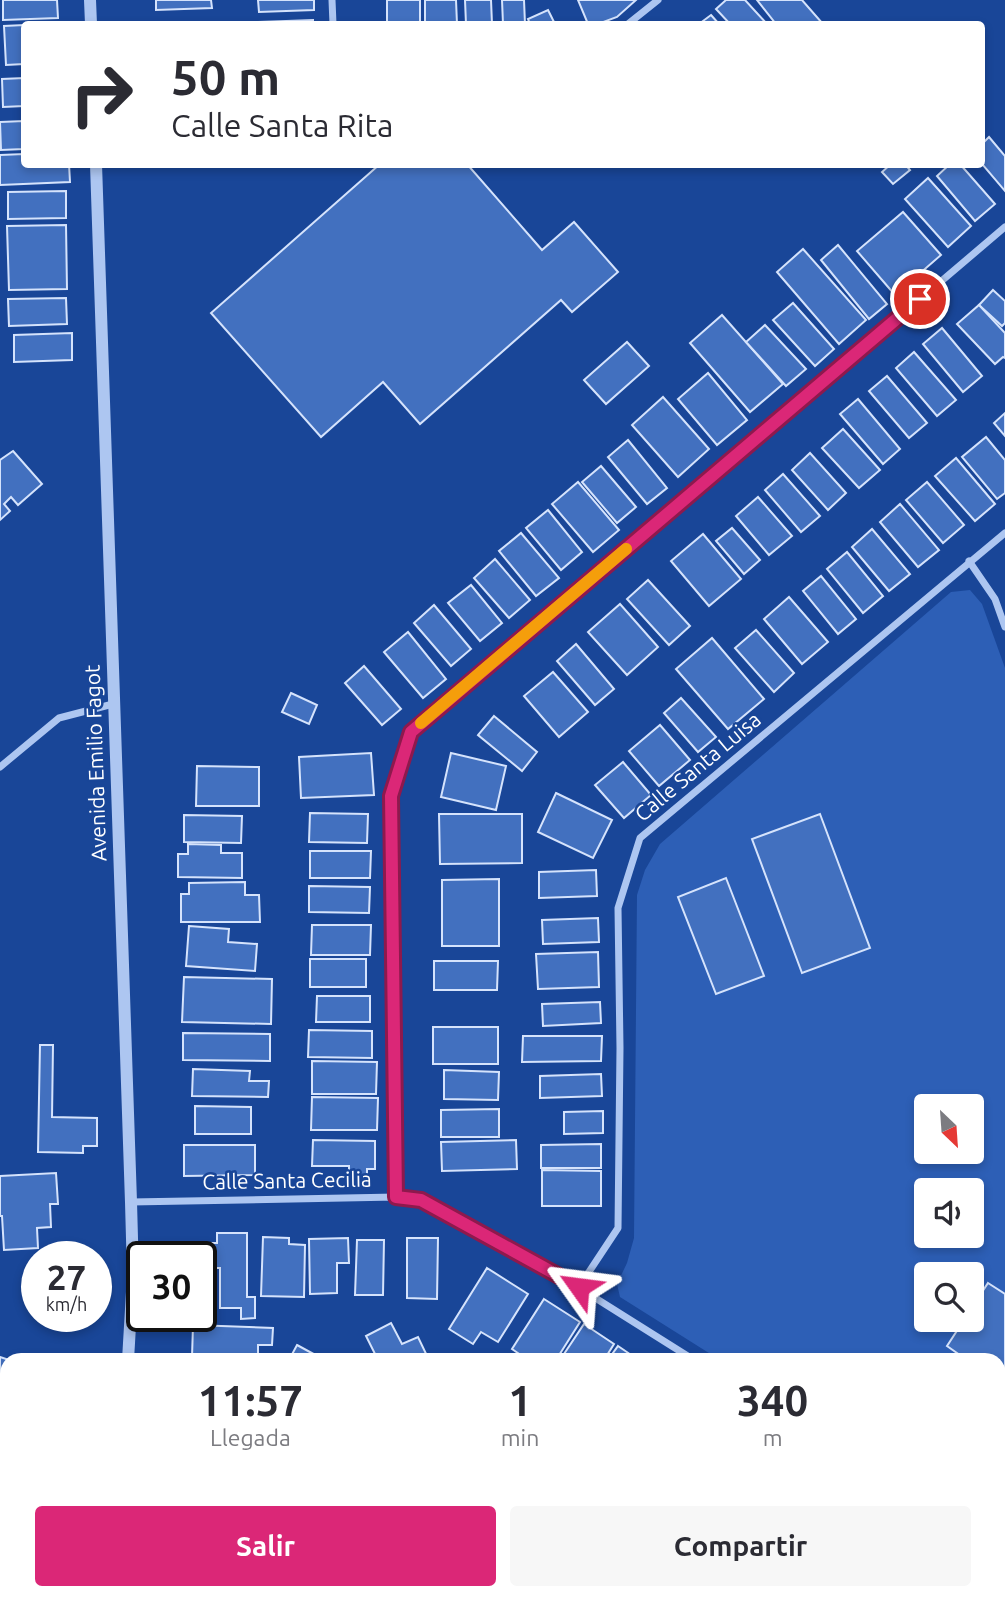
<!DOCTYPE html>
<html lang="es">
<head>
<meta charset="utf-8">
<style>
  body { margin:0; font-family:Ubuntu,sans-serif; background:#f7f7f7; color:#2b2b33; height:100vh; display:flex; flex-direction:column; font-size:26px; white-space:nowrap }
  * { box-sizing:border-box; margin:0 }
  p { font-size:23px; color:#7c7c81 }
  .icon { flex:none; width:38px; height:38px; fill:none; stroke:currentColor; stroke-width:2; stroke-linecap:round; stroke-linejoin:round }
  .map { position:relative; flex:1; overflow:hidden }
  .sheet { position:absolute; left:0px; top:1353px; width:1006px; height:247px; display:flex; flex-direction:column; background:#fff; border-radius:21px 21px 0 0; box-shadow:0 4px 10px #0003 }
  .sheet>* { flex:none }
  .top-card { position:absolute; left:21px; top:21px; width:964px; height:147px; border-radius:7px; box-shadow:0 4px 10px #0003; background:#fff; color:#2b2b33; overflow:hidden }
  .needle { width:46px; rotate:155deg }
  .controls { position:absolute; left:914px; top:1094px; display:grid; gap:14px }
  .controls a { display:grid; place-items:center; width:70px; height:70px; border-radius:7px; background:#fff; box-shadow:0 4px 10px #0003; font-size:35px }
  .speed { position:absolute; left:21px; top:1241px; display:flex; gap:14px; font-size:35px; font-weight:700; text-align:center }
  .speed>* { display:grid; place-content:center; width:91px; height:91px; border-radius:50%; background:#fff; box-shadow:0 4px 10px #0003; line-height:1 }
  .speed small { font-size:18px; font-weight:400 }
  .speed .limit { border:4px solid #111; border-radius:10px; background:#fff; color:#111 }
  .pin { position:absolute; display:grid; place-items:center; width:60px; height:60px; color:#fff; margin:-30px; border:4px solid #fff; border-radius:50%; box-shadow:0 2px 7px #0007 }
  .me { position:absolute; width:77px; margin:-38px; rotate:301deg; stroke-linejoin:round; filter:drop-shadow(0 0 5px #0008) }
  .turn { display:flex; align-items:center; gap:24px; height:147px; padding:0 35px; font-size:32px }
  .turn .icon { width:91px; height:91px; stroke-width:2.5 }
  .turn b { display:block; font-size:49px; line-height:60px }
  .eta { display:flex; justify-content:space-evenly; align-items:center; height:119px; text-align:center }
  .eta b { font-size:42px; font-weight:600; line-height:49px }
  .primary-button { display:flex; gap:14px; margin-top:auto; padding:14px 35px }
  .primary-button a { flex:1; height:80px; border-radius:7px; background:#db2777; color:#fff; font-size:28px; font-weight:600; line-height:80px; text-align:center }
  .primary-button a+a { background:#f7f7f7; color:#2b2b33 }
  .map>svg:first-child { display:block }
</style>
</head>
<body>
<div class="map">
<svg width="1005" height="1599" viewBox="0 0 1005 1599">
  <rect width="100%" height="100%" fill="#194698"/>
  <path fill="#2d5fb6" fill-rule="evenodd" d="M 970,590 L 982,604 L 1005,668 L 1005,1522 L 999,1526 L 999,1360 L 720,1360 L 620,1297 L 617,1284 L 627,1263 L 634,1238 L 637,895 L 645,870 L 660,844 L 951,592 ZM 926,1106 L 971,1106 L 971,1152 L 926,1152 ZM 926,1190 L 971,1190 L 971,1236 L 926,1236 ZM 926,1274 L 971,1274 L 971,1320 L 926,1320 Z"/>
  <g fill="#4270bf" stroke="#d5e3fc" stroke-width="2">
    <polygon points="3,0 57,0 58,18 3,20"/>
    <polygon points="156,0 211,0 212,8 156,10"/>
    <polygon points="258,0 314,0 314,10 259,12"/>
    <rect x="387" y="0" width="33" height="24"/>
    <polygon points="425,0 456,0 457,24 425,24"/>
    <polygon points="465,0 491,0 492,24 466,24"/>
    <polygon points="502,0 524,0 525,24 503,24"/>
    <polygon points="578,0 636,0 617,17 598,24 588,24"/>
    <polygon points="726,0 745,0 767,24 730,24 716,9"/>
    <polygon points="757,0 802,0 823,24 776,24"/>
    <polygon points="548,10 555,24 530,24 528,19"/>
    <polygon points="711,15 719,24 699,24"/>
    <polygon points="313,20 313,24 259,24 259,22"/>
    <polygon points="24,25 24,64 6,65 4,26"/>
    <polygon points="24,78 24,106 3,107 2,79"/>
    <polygon points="24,121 24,149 1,150 0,122"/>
    <polygon points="989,137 1005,156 1005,191 982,164 982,144"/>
    <polygon points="24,154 24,164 69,164 70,182 0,185 0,155"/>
    <polygon points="380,164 467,164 542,250 574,222 618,272 572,312 561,300 420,424 383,382 321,437 211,313"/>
    <polygon points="891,164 905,164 910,170 893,184 882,172"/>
    <polygon points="950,164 960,164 995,204 975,221 937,176"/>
    <polygon points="928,178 971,226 948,247 905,199"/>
    <polygon points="66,191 66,218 8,219 8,192"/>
    <polygon points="903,212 941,255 895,295 857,251"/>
    <polygon points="66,225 67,289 9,290 7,226"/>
    <polygon points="838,245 887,304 869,319 821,260"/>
    <polygon points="803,249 866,320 839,344 777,272"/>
    <polygon points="993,290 1005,301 1005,323 1002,326 979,305"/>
    <polygon points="66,298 67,324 9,326 8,299"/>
    <polygon points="793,303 834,349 815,366 773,320"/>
    <polygon points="979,305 1005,333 1005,358 1003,357 995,364 957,324"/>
    <polygon points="722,315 783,384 750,412 690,343"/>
    <polygon points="765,325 806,369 786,386 746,342"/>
    <polygon points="942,328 982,376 963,392 923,344"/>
    <polygon points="72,333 72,360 14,362 14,335"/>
    <polygon points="627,342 649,366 606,404 584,380"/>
    <polygon points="914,352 956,400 937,416 896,368"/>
    <polygon points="708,373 747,420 717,445 678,399"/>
    <polygon points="887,376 927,423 909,438 869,391"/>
    <polygon points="663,397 709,449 678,477 632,425"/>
    <polygon points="858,399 900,449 883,464 840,414"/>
    <polygon points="1005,413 1005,436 994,423"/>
    <polygon points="843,429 880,470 859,488 822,448"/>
    <polygon points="986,437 1005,460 1005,493 997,499 962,457"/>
    <polygon points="628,440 667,488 647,504 608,457"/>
    <polygon points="13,451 42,484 18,505 11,497 4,504 10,511 0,520 0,460"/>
    <polygon points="810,453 846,493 828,510 792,470"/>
    <polygon points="956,458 995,504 975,521 935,476"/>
    <polygon points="601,466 636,507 617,523 582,482"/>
    <polygon points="783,474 820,516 801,532 765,490"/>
    <polygon points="578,482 619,530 593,552 552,504"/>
    <polygon points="927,482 964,525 943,543 906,500"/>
    <polygon points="758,497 792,536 769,555 736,516"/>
    <polygon points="900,504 939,550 918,567 880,522"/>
    <polygon points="548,510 582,552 561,570 526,528"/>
    <polygon points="732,528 760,560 744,574 716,541"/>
    <polygon points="872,529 910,574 889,591 852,547"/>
    <polygon points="521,533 559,578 536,596 499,551"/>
    <polygon points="703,534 741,579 709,606 671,561"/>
    <polygon points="847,552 883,596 863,613 827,569"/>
    <polygon points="495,559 530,600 509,618 474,578"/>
    <polygon points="821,576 856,619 838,634 803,591"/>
    <polygon points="648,580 690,626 669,645 627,599"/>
    <polygon points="471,585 502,623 480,641 448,603"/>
    <polygon points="789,597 828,642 802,664 764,619"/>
    <polygon points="620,604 658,647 627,675 588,632"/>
    <polygon points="434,605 471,649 451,666 414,623"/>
    <polygon points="756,630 794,673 774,692 735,648"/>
    <polygon points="408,632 446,679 423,698 384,652"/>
    <polygon points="712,638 764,699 728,729 676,669"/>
    <polygon points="576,644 614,689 595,705 557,661"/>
    <polygon points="364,666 401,709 382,725 345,683"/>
    <polygon points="553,672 588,712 559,737 524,696"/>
    <polygon points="291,693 317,705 309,724 282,712"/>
    <polygon points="681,698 716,737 698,752 664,713"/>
    <polygon points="494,716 537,752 522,771 478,735"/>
    <polygon points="660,725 690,760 659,786 629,751"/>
    <polygon points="371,753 374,795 301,798 299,757"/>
    <polygon points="451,753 506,766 496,810 441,797"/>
    <polygon points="623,762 651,795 624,818 595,785"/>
    <polygon points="197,766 259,767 259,806 196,806"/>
    <polygon points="556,793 612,820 593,858 538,832"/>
    <polygon points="310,813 368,814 367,843 309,842"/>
    <polygon points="439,814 522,814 522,863 440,864"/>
    <polygon points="820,814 870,948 802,973 752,839"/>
    <polygon points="184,815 242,816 241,843 184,842"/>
    <polygon points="188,844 221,845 221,853 242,853 242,878 178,877 178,854 188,854"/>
    <polygon points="310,851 371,851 370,878 310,878"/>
    <polygon points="596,870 597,896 539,898 539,872"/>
    <polygon points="726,878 764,976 716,994 678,897"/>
    <polygon points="499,879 499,946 442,946 442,880"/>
    <polygon points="245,882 245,895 259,895 260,922 181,922 181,894 189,894 189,883"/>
    <polygon points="309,886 370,887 369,913 309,912"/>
    <polygon points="598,918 599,942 543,944 542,920"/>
    <polygon points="312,925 371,925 370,955 311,955"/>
    <polygon points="189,926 229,929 228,942 257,944 255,971 186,966"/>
    <polygon points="598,952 599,987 538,989 536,954"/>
    <rect x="310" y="959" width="56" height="28"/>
    <polygon points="434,961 498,961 497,990 434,990"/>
    <polygon points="184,977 272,979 271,1024 182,1022"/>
    <polygon points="317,996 370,996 370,1022 316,1022"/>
    <polygon points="600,1002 601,1023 543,1026 542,1004"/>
    <rect x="433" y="1027" width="65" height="37"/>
    <polygon points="309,1030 372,1031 372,1058 308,1057"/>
    <polygon points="183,1033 270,1034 270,1061 183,1060"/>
    <polygon points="523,1036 602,1036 601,1061 522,1062"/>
    <polygon points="40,1045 53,1045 52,1117 97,1118 97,1146 83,1146 83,1153 38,1152"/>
    <polygon points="312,1061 377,1062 376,1094 312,1094"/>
    <polygon points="193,1069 250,1071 249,1081 269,1081 268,1097 192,1096"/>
    <polygon points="444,1070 499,1072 498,1100 444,1099"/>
    <polygon points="601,1074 602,1096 540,1098 540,1076"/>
    <polygon points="312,1097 378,1098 377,1130 311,1130"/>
    <polygon points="195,1106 251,1107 251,1134 195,1134"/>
    <polygon points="499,1109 499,1137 441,1137 441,1110"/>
    <polygon points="603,1111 603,1133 564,1134 564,1112"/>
    <polygon points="313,1140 375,1141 375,1169 367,1169 367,1181 349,1181 349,1166 312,1166"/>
    <polygon points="516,1140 517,1169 442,1171 441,1142"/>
    <polygon points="601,1144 601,1168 541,1168 541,1145"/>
    <polygon points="184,1145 255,1145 255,1175 184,1176"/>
    <polygon points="542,1170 601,1171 601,1206 542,1206"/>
    <polygon points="56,1173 58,1204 50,1204 51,1227 37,1228 38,1248 4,1250 2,1216 0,1216 0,1176"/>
    <polygon points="217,1233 247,1233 247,1297 255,1297 255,1318 241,1319 241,1308 220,1308 220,1268 202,1268 202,1243 217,1243"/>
    <polygon points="263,1237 289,1238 289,1244 305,1245 304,1297 261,1296"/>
    <polygon points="348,1238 349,1263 337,1263 337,1293 310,1294 309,1239"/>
    <polygon points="407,1238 438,1238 437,1299 407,1298"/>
    <polygon points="357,1240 384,1240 383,1295 355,1295"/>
    <polygon points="487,1268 528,1294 498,1342 481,1332 473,1344 449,1329"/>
    <polygon points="988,1283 1005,1294 1005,1384 999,1381 999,1360 967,1360 947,1346 964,1320 971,1320 971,1309"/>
    <polygon points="544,1299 580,1322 556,1360 528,1360 512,1349"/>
    <polygon points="391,1323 402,1344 418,1337 429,1360 378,1360 366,1336"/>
    <polygon points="584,1324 614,1344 604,1360 560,1360"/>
    <polygon points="193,1325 273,1328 272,1345 258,1345 258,1355 237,1355 236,1360 202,1360 202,1358 192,1357"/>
    <polygon points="297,1345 321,1358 320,1360 289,1360"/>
    <polygon points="618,1346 637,1359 637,1360 608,1360"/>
    <polygon points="0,1357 9,1360 7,1360 7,1398 0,1397"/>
    <polygon points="999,1587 1005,1591 1005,1599 984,1599 988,1592 999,1592"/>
    <polygon points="99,1592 158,1592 168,1599 101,1599 97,1596"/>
    <polygon points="168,1592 190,1592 185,1599 177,1599"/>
    <polygon points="227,1592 280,1592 290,1599 222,1599"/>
    <polygon points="474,1592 504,1592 500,1599 478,1599 472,1596"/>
    <polygon points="510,1592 551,1592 547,1599 506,1599"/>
    <polygon points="558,1592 577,1592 585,1597 554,1599"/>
    <polygon points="705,1592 730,1592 725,1599 714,1599"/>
    <polygon points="742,1592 775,1592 771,1599 738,1599"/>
    <polygon points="787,1592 806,1592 816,1599 783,1599"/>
    <polygon points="906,1592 946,1592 942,1599 908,1599 904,1596"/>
    <polygon points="946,1592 988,1592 984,1599 942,1599"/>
  </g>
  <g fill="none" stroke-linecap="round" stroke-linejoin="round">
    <g stroke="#adc6f1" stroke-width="7">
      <polyline points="332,0 333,24"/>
      <polyline points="628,24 658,0"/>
      <polyline points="969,561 995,599 1005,627"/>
      <polyline points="0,767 59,718 113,704"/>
      <polyline points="396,1197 391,796 411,732 1005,227"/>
      <polyline points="131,1202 396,1197 421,1200 546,1267 694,1360"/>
      <polyline points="579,1287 618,1228 620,1048 618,908 640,838 1005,533"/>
      <polyline points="1000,1554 1005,1547"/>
      <polyline points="639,1592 650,1599"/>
      <polyline points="318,1599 322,1592"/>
    </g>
    <g stroke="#adc6f1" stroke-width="12">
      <polyline points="90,0 91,24"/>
      <polyline points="96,164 131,1202 133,1275 128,1360"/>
      <polyline points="14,1599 18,1592"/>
    </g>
  </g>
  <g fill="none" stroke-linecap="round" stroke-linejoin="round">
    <g stroke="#8e194d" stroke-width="18">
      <polyline id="route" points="579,1287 421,1200 396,1197 391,796 411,732 920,299"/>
    </g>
    <use href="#route" stroke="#db2777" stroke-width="12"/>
    <polyline stroke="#f59e0b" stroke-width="12" points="421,723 626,549"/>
  </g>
  <g text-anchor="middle" stroke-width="5" stroke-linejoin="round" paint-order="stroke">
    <g font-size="21" fill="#fff" stroke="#194698">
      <text transform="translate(96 763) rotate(-92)" y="7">Avenida Emilio Fagot</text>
      <text transform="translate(698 767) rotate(-40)" y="7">Calle Santa Luisa</text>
      <text transform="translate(287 1181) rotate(-1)" y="7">Calle Santa Cecilia</text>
    </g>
  </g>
</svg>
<div class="controls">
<a><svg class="needle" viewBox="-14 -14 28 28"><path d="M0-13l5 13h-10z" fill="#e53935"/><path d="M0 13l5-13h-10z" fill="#7c7c81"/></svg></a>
<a><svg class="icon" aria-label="sound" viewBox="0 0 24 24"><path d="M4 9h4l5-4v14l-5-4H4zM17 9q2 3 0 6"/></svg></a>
<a><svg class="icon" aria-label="search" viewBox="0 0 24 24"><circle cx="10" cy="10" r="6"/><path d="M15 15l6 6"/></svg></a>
</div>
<div class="speed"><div>27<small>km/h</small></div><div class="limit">30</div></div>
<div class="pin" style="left:920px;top:299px;background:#d93025"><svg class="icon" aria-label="arrive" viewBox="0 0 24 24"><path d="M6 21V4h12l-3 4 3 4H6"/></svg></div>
<svg class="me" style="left:579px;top:1287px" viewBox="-20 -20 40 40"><path d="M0-17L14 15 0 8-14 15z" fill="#db2777" stroke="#fff" stroke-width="4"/></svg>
<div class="top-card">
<div class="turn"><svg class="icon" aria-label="right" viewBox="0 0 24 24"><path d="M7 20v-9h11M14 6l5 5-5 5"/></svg><div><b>50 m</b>Calle Santa Rita</div></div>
</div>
<section class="sheet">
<div class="eta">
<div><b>11:57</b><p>Llegada</p></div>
<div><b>1</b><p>min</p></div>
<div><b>340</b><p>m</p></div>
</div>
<div class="primary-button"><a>Salir</a><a>Compartir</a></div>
</section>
</div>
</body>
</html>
